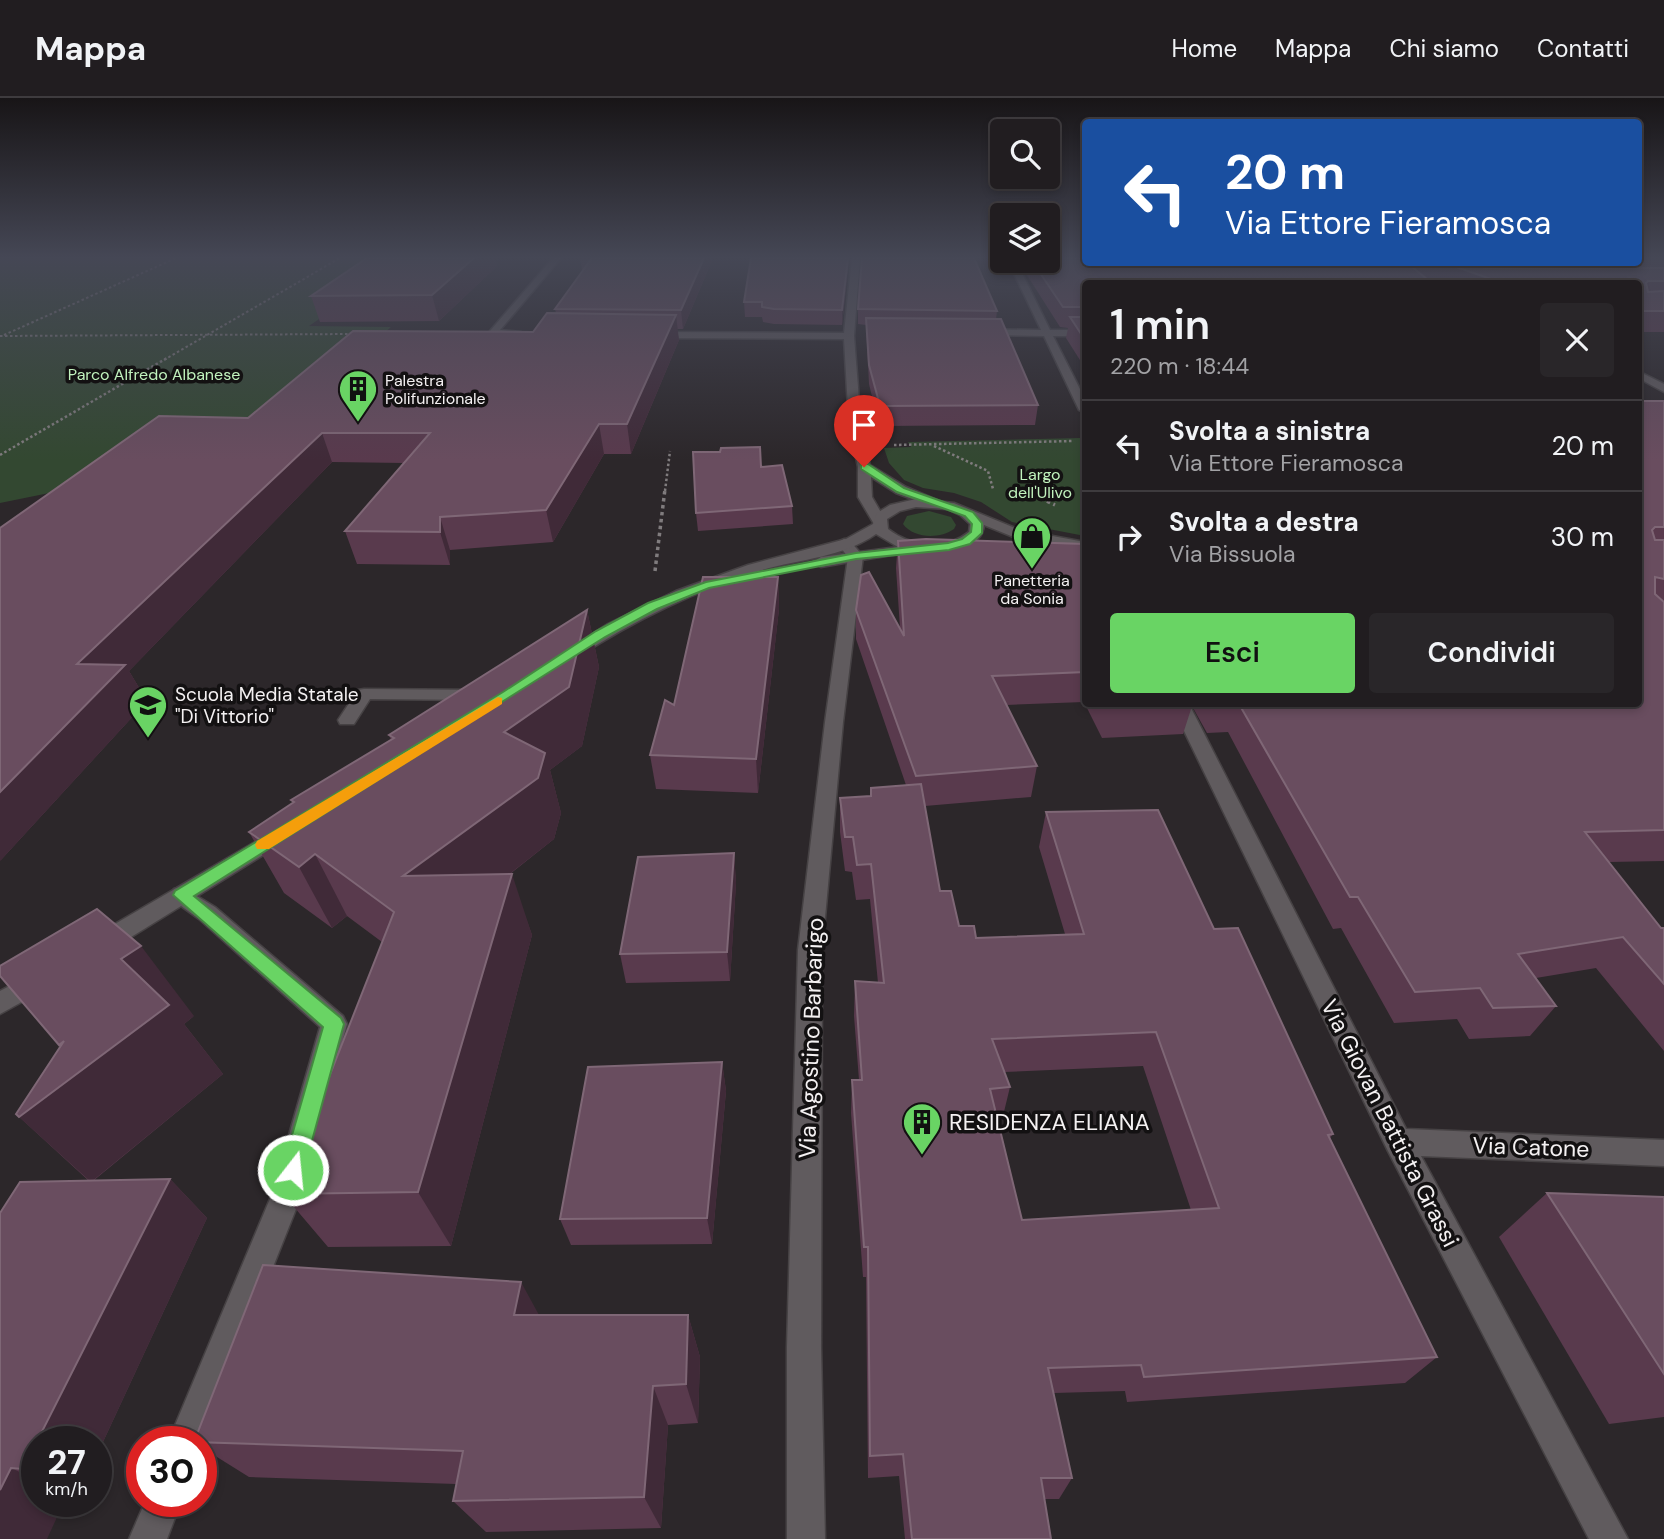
<!DOCTYPE html>
<html lang="it">
<head>
<meta charset="utf-8">
<style>
  body { margin:0; font-family:"DM Sans",sans-serif; background:#292629; color:#f1f3f6; height:100vh; display:flex; flex-direction:column; font-size:26px; white-space:nowrap }
  * { box-sizing:border-box; margin:0 }
  p { font-size:23px; color:#a2a2a5 }
  .icon { flex:none; width:38px; height:38px; fill:none; stroke:currentColor; stroke-width:2; stroke-linecap:round; stroke-linejoin:round }
  .map { position:relative; flex:1; overflow:hidden }
  .panel { position:absolute; left:1082px; top:182px; width:560px; height:427px; display:flex; flex-direction:column; background:#211d20; border-radius:7px; box-shadow:0 4px 10px #0003,0 0 0 2px #3e3b3e }
  .panel>* { flex:none }
  .banner { position:absolute; left:1082px; top:21px; width:560px; height:147px; border-radius:7px; box-shadow:0 4px 10px #0003,0 0 0 2px #3e3b3e; background:#1a4fa0; color:#fff; overflow:hidden }
  .controls { position:absolute; left:990px; top:21px; display:grid; gap:14px }
  .controls a { display:grid; place-items:center; width:70px; height:70px; border-radius:7px; background:#211d20; box-shadow:0 4px 10px #0003,0 0 0 2px #3e3b3e; font-size:35px }
  .speed { position:absolute; left:21px; top:1328px; display:flex; gap:14px; font-size:35px; font-weight:700; text-align:center }
  .speed>* { display:grid; place-content:center; width:91px; height:91px; border-radius:50%; background:#211d20; box-shadow:0 4px 10px #0003,0 0 0 2px #3e3b3e; line-height:1 }
  .speed small { font-size:18px; font-weight:400 }
  .speed .limit { border:10px solid #d22; background:#fff; color:#111 }
  .pin { position:absolute; display:grid; place-items:center; width:60px; height:60px; color:#fff; margin:-72px -30px; border-radius:50% 50% 50% 0; rotate:-45deg; box-shadow:0 0 7px #0007 }
  .pin .icon { rotate:45deg }
  .me { position:absolute; width:77px; margin:-38px; rotate:16deg; stroke-linejoin:round; filter:drop-shadow(0 0 5px #0008) }
  .turn { display:flex; align-items:center; gap:24px; height:147px; padding:0 28px; font-size:32px }
  .turn .icon { width:91px; height:91px; stroke-width:2.5 }
  .turn b { display:block; font-size:49px; line-height:60px }
  .round { display:grid; place-items:center; flex:none; width:74px; height:74px; border-radius:7px; background:#292629 }
  .head { display:flex; align-items:center; justify-content:space-between; height:119px; padding:0 28px }
  h1 { font-size:42px; font-weight:600; line-height:52px }
  .primary-button { display:flex; gap:14px; margin-top:auto; padding:14px 28px }
  .primary-button a { flex:1; height:80px; border-radius:7px; background:#69d464; color:#111; font-size:28px; font-weight:600; line-height:80px; text-align:center }
  .primary-button a+a { background:#292629; color:#f1f3f6 }
  ul { padding:0; list-style:none }
  li { display:flex; align-items:center; gap:21px; height:91px; padding:0 28px; border-top:2px solid #3e3b3e }
  li div { flex:1 }
  li b { display:block; font-size:26px }
  li em { font-style:normal }
  header { display:flex; align-items:center; gap:42px; box-sizing:border-box; height:98px; padding:0 35px; background:#211d20; border-bottom:2px solid #3e3b3e }
  header strong { font-size:33px }
  nav { display:flex; gap:38px; margin-inline-start:auto; font-size:24px }
  .map>svg:first-child { display:block }
</style>
</head>
<body>
<header>
<strong>Mappa</strong>
<nav><a>Home</a><a>Mappa</a><a>Chi siamo</a><a>Contatti</a></nav>
</header>
<div class="map">
<svg width="1664" height="1441" viewBox="0 0 1664 1441">
  <rect width="100%" height="100%" fill="#2c272a"/>
  <g fill="#334831">
    <polygon points="0,160 395,160 348,201 309,228 391,229 206,392 64,392 0,405"/>
    <polygon points="1081,340 1085,348 1085,438 1012,424 981,404 954,395 923,390 904,382 889,365 884,350 911,349 908,344"/>
    <path d="M 929,413 L 951,419 L 956,427 L 954,431 C 940,441 914,441 903,426 L 907,418 Z"/>
  </g>
  <g fill="none" stroke-linecap="round" stroke-linejoin="round">
    <g stroke="#464244" stroke-width="3">
      <polygon id="lane" points="364,591 481,592 490,597 481,602 370,601 354,626 340,626 338,622 358,592"/>
    </g>
    <g stroke="#464244" stroke-width="3">
      <g id="street">
        <polygon points="553,160 561,160 500,232 521,234 521,238 490,237 490,233"/>
        <polygon points="852,160 860,160 854,238 861,328 870,367 906,389 946,406 939,410 934,409 896,395 871,379 872,399 886,423 879,427 874,426 858,399 858,369 849,328 844,241 652,240 647,237 652,234 844,235"/>
        <polygon points="1008,163 1016,163 1050,232 1085,232 1085,238 1053,238 1085,301 1085,315 1079,312 1044,238 979,237 974,234 979,231 1041,232"/>
        <polygon points="1638,273 1664,286 1664,294 1638,280"/>
        <polygon points="844,441 849,442 863,458 843,624 822,852 821,1249 825,1441 787,1441 787,1249 798,852 825,624 848,459 837,445"/>
        <polygon points="1171,606 1189,606 1406,1031 1664,1042 1664,1068 1421,1058 1628,1441 1589,1441 1388,1053"/>
        <polygon points="182,789 215,809 343,918 347,926 302,1096 201,1350 201,1344 168,1344 272,1096 320,929 199,821 174,803 171,797 174,791"/>
        <polygon points="145,1404 181,1404 167,1441 129,1441"/>
      </g>
    </g>
    <g stroke="#464244" stroke-width="3">
      <g id="secondary">
        <path d="M 916,401 L 954,405 L 1020,432 L 1085,444 L 1085,452 L 1016,440 L 984,427 C 983,440 974,445 963,450 C 948,456 934,453 919,454 C 888,456 853,464 821,469 L 813,464 L 821,459 L 898,449 L 876,436 C 842,460 798,461 759,473 C 694,493 633,523 576,560 L 570,561 L 561,556 L 608,526 L 676,493 L 748,467 L 846,441 L 873,426 L 877,415 L 890,407 ZM 916,409 L 947,411 L 960,417 L 970,426 L 969,434 C 945,453 911,449 888,431 L 887,421 L 900,413 Z"/>
        <polygon points="281,729 289,731 292,736 289,741 107,854 99,856 91,854 87,847 91,840"/>
        <polygon points="38,873 47,876 50,883 47,890 0,916 0,893"/>
      </g>
    </g>
    <g stroke="#807c7e" stroke-width="2" stroke-dasharray="2.5 2.5" stroke-linecap="butt">
      <polyline points="4,237 176,160"/>
      <polyline points="0,238 353,236"/>
      <polyline points="164,262 340,160"/>
    </g>
    <g stroke="#807c7e" stroke-width="2.5" stroke-dasharray="2.5 2.5" stroke-linecap="butt">
      <polyline points="894,347 1074,343"/>
      <polyline points="934,348 988,373 993,391"/>
      <polyline points="0,357 167,260"/>
      <polyline points="665,393 670,353"/>
    </g>
    <g stroke="#807c7e" stroke-width="3.5" stroke-dasharray="3.5 3.5" stroke-linecap="butt">
      <polyline points="1007,394 1027,394 1055,407"/>
      <polyline points="655,473 665,391"/>
    </g>
    <use href="#lane" fill="#605b5e" fill-rule="evenodd"/>
    <use href="#street" fill="#605b5e" fill-rule="evenodd"/>
    <use href="#secondary" fill="#605b5e" fill-rule="evenodd"/>
  </g>
  <g fill="#593a4d" fill-rule="evenodd">
    <polygon points="367,160 495,160 497,168 439,223 320,224 311,198"/>
    <polygon points="580,160 713,160 683,231 677,231 679,242 631,356 604,356 553,444 450,452 450,467 357,466 345,433 404,365 332,364 129,573 147,603 0,763 248,320 533,234 556,215 555,211 583,172 582,172"/>
    <polygon points="751,160 849,160 842,227 774,226 763,224 762,219 745,219 744,204"/>
    <polygon points="1638,160 1664,160 1664,234 1638,234 1638,186 1441,186 1426,180 1085,186 1085,270 1066,240 1068,230 1060,229 1018,163 1085,164 1638,164"/>
    <polygon points="858,211 997,213 996,221 1038,307 1035,327 879,328 869,286 866,227 858,226"/>
    <polygon points="1664,303 1664,763 1609,764 1661,830 1664,830 1664,953 1596,870 1536,880 1556,908 1530,938 1469,941 1457,921 1394,925 1341,830 1333,831 1228,634 1207,635 1192,608 1183,636 1102,640 1085,606 1638,606"/>
    <polygon points="761,369 792,408 793,426 698,433 696,415"/>
    <path d="M 898,443 L 1085,446 L 1085,605 L 1084,604 L 1006,607 L 1037,668 L 1031,699 L 925,708 L 940,793 L 959,828 L 976,840 L 1065,836 L 1039,749 L 1046,714 L 1214,831 L 1333,1036 L 1330,1040 L 1437,1259 L 1405,1285 L 1127,1304 L 1125,1293 L 1054,1295 L 1072,1380 L 1059,1401 L 1044,1401 L 1051,1441 L 905,1441 L 899,1378 L 868,1380 L 866,1179 L 863,1179 L 851,1015 L 852,982 L 859,982 L 854,918 L 855,883 L 878,885 L 870,801 L 856,802 L 852,774 L 845,773 L 840,734 L 840,700 L 871,698 L 906,687 L 856,541 L 856,512 L 900,530 L 896,470 ZM 1143,968 L 1191,1112 L 1022,1122 L 998,1022 L 1002,1022 L 1010,989 L 1004,974 Z"/>
    <polygon points="778,479 779,511 758,695 656,691 650,657 674,607"/>
    <polygon points="587,512 599,569 582,648 550,672 561,715 554,741 510,776 532,837 451,1148 328,1149 283,1096 382,844 347,818 332,830 284,795 249,734 293,705 291,702 391,642 389,637"/>
    <polygon points="734,755 736,785 730,883 626,885 620,856"/>
    <polygon points="194,918 184,926 223,976 93,1083 170,1081 207,1120 96,1359 96,1344 37,1344 37,1404 0,1441 0,1115 89,1083 16,1016"/>
    <polygon points="722,964 726,993 712,1146 571,1147 560,1121"/>
    <polygon points="1547,1095 1664,1099 1664,1319 1609,1326 1499,1139"/>
    <polygon points="540,1217 688,1217 700,1259 698,1325 668,1327 661,1430 486,1434 453,1403 456,1386 249,1379 201,1349 201,1344"/>
  </g>
  <g fill="#402a38">
    <polygon points="474,160 495,160 497,168 439,223 432,197"/>
    <polygon points="704,160 713,160 683,231 681,212"/>
    <polygon points="848,160 849,160 842,227 842,212"/>
    <polygon points="676,217 679,242 631,356 627,326"/>
    <polygon points="599,326 604,356 553,444 546,412"/>
    <polygon points="322,335 332,364 129,573 147,603 0,763 0,694 77,566"/>
    <polygon points="440,419 450,452 450,467 440,434"/>
    <polygon points="778,479 779,511 758,695 756,661"/>
    <polygon points="587,512 599,569 582,648 550,672 561,715 554,741 429,839 403,778"/>
    <polygon points="734,755 736,785 730,883 727,854"/>
    <polygon points="315,756 347,818 332,830 299,769"/>
    <polygon points="512,776 532,837 451,1148 418,1094"/>
    <polygon points="141,848 194,918 184,926 223,976 91,1084 19,1019 82,971 59,947 121,861"/>
    <polygon points="722,964 726,993 712,1146 707,1120"/>
    <polygon points="170,1081 207,1120 96,1359 96,1344 37,1344 37,1378 23,1371"/>
    <polygon points="521,1184 545,1228 514,1217"/>
    <polygon points="688,1217 700,1259 698,1325 686,1286"/>
    <polygon points="653,1288 668,1327 661,1430 644,1399"/>
    <polygon points="11,1370 37,1382 37,1404 64,1404 47,1441 0,1441 0,1392"/>
  </g>
  <g fill="#694d5f" stroke="#7f6776" stroke-width="2" fill-rule="evenodd">
    <polygon points="367,160 474,160 432,197 311,198"/>
    <polygon points="592,160 704,160 681,212 555,211"/>
    <polygon points="751,160 848,160 842,212 774,211 762,209 762,204 744,204"/>
    <polygon points="862,160 974,160 997,213 858,211"/>
    <polygon points="1048,160 1085,160 1085,164 1260,164 1264,169 1278,169 1277,164 1406,164 1433,186 1085,186 1085,209 1063,209 1032,163 1048,163"/>
    <polygon points="1442,164 1476,164 1484,170 1664,170 1664,183 1648,183 1646,185 1648,194 1664,193 1664,213 1638,213 1638,186 1505,186"/>
    <polygon points="547,215 676,217 627,326 599,326 546,412 440,419 440,434 345,433 430,335 322,335 77,566 125,567 0,694 0,430 159,318 248,320 353,233 533,234"/>
    <polygon points="1070,219 1085,219 1085,242"/>
    <polygon points="866,220 1001,221 1038,307 880,308 869,267"/>
    <polygon points="1638,303 1664,303 1664,429 1655,429 1652,432 1655,442 1664,442 1664,481 1655,479 1655,496 1664,504 1664,732 1585,734 1661,830 1664,830 1664,886 1623,839 1518,856 1556,908 1493,910 1480,890 1415,894 1358,799 1350,799 1239,606 1638,606"/>
    <polygon points="760,349 761,369 782,367 792,408 696,415 693,354 720,354 721,350"/>
    <polygon points="926,441 1085,446 1085,574 992,578 1037,668 916,678 856,512 861,477 869,474 904,538 898,443"/>
    <polygon points="703,479 778,479 756,661 650,657 665,602 674,607"/>
    <polygon points="587,512 569,589 504,634 545,655 538,680 403,778 512,776 418,1094 283,1096 394,814 315,756 299,769 249,734 294,704 291,702 394,640 389,637"/>
    <polygon points="1107,606 1192,606 1109,609"/>
    <path d="M 921,686 L 940,793 L 951,793 L 959,828 L 974,828 L 976,840 L 1084,836 L 1046,714 L 1158,712 L 1214,831 L 1238,830 L 1333,1036 L 1328,1037 L 1437,1259 L 1144,1279 L 1141,1267 L 1048,1270 L 1072,1380 L 1041,1380 L 1051,1441 L 912,1441 L 903,1356 L 870,1358 L 868,1149 L 864,1149 L 852,982 L 862,982 L 855,883 L 884,885 L 871,766 L 857,767 L 853,739 L 845,739 L 840,700 L 871,698 L 871,690 ZM 1156,934 L 1219,1110 L 1022,1122 L 990,991 L 1010,989 L 992,941 Z"/>
    <polygon points="734,755 727,854 620,856 638,759"/>
    <polygon points="97,811 141,848 121,861 169,907 19,1019 16,1016 64,943 59,947 0,878 0,868"/>
    <polygon points="722,964 707,1120 560,1121 588,969"/>
    <polygon points="170,1081 23,1371 11,1370 0,1392 0,1115 20,1084"/>
    <polygon points="1547,1095 1664,1099 1664,1276"/>
    <polygon points="263,1167 521,1184 514,1217 688,1217 686,1286 653,1288 644,1399 453,1403 463,1353 194,1344"/>
  </g>
  <linearGradient id="sky" x2="0" y2="1"><stop stop-color="#181517"/><stop offset="0.44" stop-color="#454755"/><stop offset="1" stop-color="#454755" stop-opacity="0"/></linearGradient>
  <rect width="1664" height="362" fill="url(#sky)"/>
  <polygon fill="#69d464" stroke="#448a41" stroke-width="2" points="861,366 868,366 904,390 973,414 982,425 982,435 970,446 949,452 856,461 709,490 657,511 605,539 194,798 341,920 344,926 304,1072 301,1080 293,1083 285,1080 282,1072 323,929 173,797 175,793 503,594 596,533 648,505 706,484 856,455 948,445 962,441 971,434 972,426 965,418 897,394 861,371"/>
  <polygon fill="#f59e0b" points="498,599 502,600 502,606 269,751 257,751 255,747 257,743"/>
  <defs>
    <g id="building-pin" transform="scale(2.0125)"><path d="M0 17L-7.5 6A9.5 9.5 0 1 1 7.5 6Z" fill="#69d464" stroke="#131112"/><path d="M-4-6H4V6H1V3H-1V6H-4ZM-2.5-4.3h1.7v1.8h-1.7ZM.8-4.3h1.7v1.8H.8ZM-2.5-1h1.7V.8h-1.7ZM.8-1h1.7V.8H.8Z" fill="#111"/></g>
    <g id="shop-pin" transform="scale(2.0125)"><path d="M0 17L-7.5 6A9.5 9.5 0 1 1 7.5 6Z" fill="#69d464" stroke="#131112"/><path d="M-5-2.5h2.3a2.7 3.5 0 0 1 5.4 0H5L5.5 6h-11ZM-1.5-2.5h3a1.5 2.3 0 0 0-3 0Z" fill="#111"/></g>
    <g id="school-pin" transform="scale(2.0125)"><path d="M0 17L-7.5 6A9.5 9.5 0 1 1 7.5 6Z" fill="#69d464" stroke="#131112"/><path d="M0-5L7-2L0 1L-7-2ZM-4 1L0 2.5L4 1V4Q0 6-4 4Z" fill="#111"/></g>
  </defs>
  <g fill-rule="evenodd">
    <use href="#building-pin" x="358" y="291"/>
    <use href="#shop-pin" x="1032" y="438"/>
    <use href="#school-pin" x="148" y="607"/>
    <use href="#building-pin" x="922" y="1024"/>
  </g>
  <g text-anchor="middle" stroke-width="7" stroke-linejoin="round" paint-order="stroke">
    <g font-size="16" fill="#c1f2bd" stroke="#131112">
      <text x="154" y="282">Parco Alfredo Albanese</text>
      <text x="1040" y="382">Largo<tspan x="1040" dy="18">dell'Ulivo</tspan></text>
    </g>
    <g font-size="16" fill="#f4f1f2" stroke="#131112" text-anchor="start">
      <text x="385" y="288">Palestra<tspan x="385" dy="18">Polifunzionale</tspan></text>
      <text x="1032" y="488" text-anchor="middle">Panetteria<tspan x="1032" dy="18">da Sonia</tspan></text>
    </g>
    <g font-size="19" fill="#f4f1f2" stroke="#131112" text-anchor="start">
      <text x="175" y="603">Scuola Media Statale<tspan x="175" dy="22">"Di Vittorio"</tspan></text>
    </g>
    <g font-size="23" fill="#f4f1f2" stroke="#131112">
      <text transform="translate(811 940) rotate(-88)" y="8">Via Agostino Barbarigo</text>
      <text transform="translate(1390 1025) rotate(63)" y="8">Via Giovan Battista Grassi</text>
      <text transform="translate(1531 1049) rotate(2)" y="8">Via Catone</text>
    </g>
    <g font-size="23" fill="#f4f1f2" stroke="#131112" text-anchor="start">
      <text x="949" y="1032">RESIDENZA ELIANA</text>
    </g>
  </g>
</svg>
<div class="controls">
<a><svg class="icon" aria-label="search" viewBox="0 0 24 24"><circle cx="10" cy="10" r="6"/><path d="M15 15l6 6"/></svg></a>
<a><svg class="icon" aria-label="layers" viewBox="0 0 24 24"><path d="M12 4l9 5-9 5-9-5zM3 14l9 5 9-5"/></svg></a>
</div>
<div class="speed"><div>27<small>km/h</small></div><div class="limit">30</div></div>
<div class="pin" style="left:864px;top:369px;background:#d93025"><svg class="icon" aria-label="arrive" viewBox="0 0 24 24"><path d="M6 21V4h12l-3 4 3 4H6"/></svg></div>
<svg class="me" style="left:293px;top:1072px" viewBox="-20 -20 40 40"><circle r="17" fill="#69d464" stroke="#fff" stroke-width="3"/><path d="M0-11L8 9 0 5-8 9z" fill="#fff"/></svg>
<div class="banner">
<div class="turn"><svg class="icon" aria-label="left" viewBox="0 0 24 24"><path d="M17 20v-9H6M10 6l-5 5 5 5"/></svg><div><b>20 m</b>Via Ettore Fieramosca</div></div>
</div>
<section class="panel">
<div class="head"><div><h1>1 min</h1><p>220 m · 18:44</p></div><a class="round"><svg class="icon" aria-label="close" viewBox="0 0 24 24"><path d="M6 6l12 12M18 6L6 18"/></svg></a></div>
<ul>
<li><svg class="icon" aria-label="left" viewBox="0 0 24 24"><path d="M17 20v-9H6M10 6l-5 5 5 5"/></svg><div><b>Svolta a sinistra</b><p>Via Ettore Fieramosca</p></div><em>20 m</em></li>
<li><svg class="icon" aria-label="right" viewBox="0 0 24 24"><path d="M7 20v-9h11M14 6l5 5-5 5"/></svg><div><b>Svolta a destra</b><p>Via Bissuola</p></div><em>30 m</em></li>
</ul>
<div class="primary-button"><a>Esci</a><a>Condividi</a></div>
</section>
</div>
</body>
</html>
